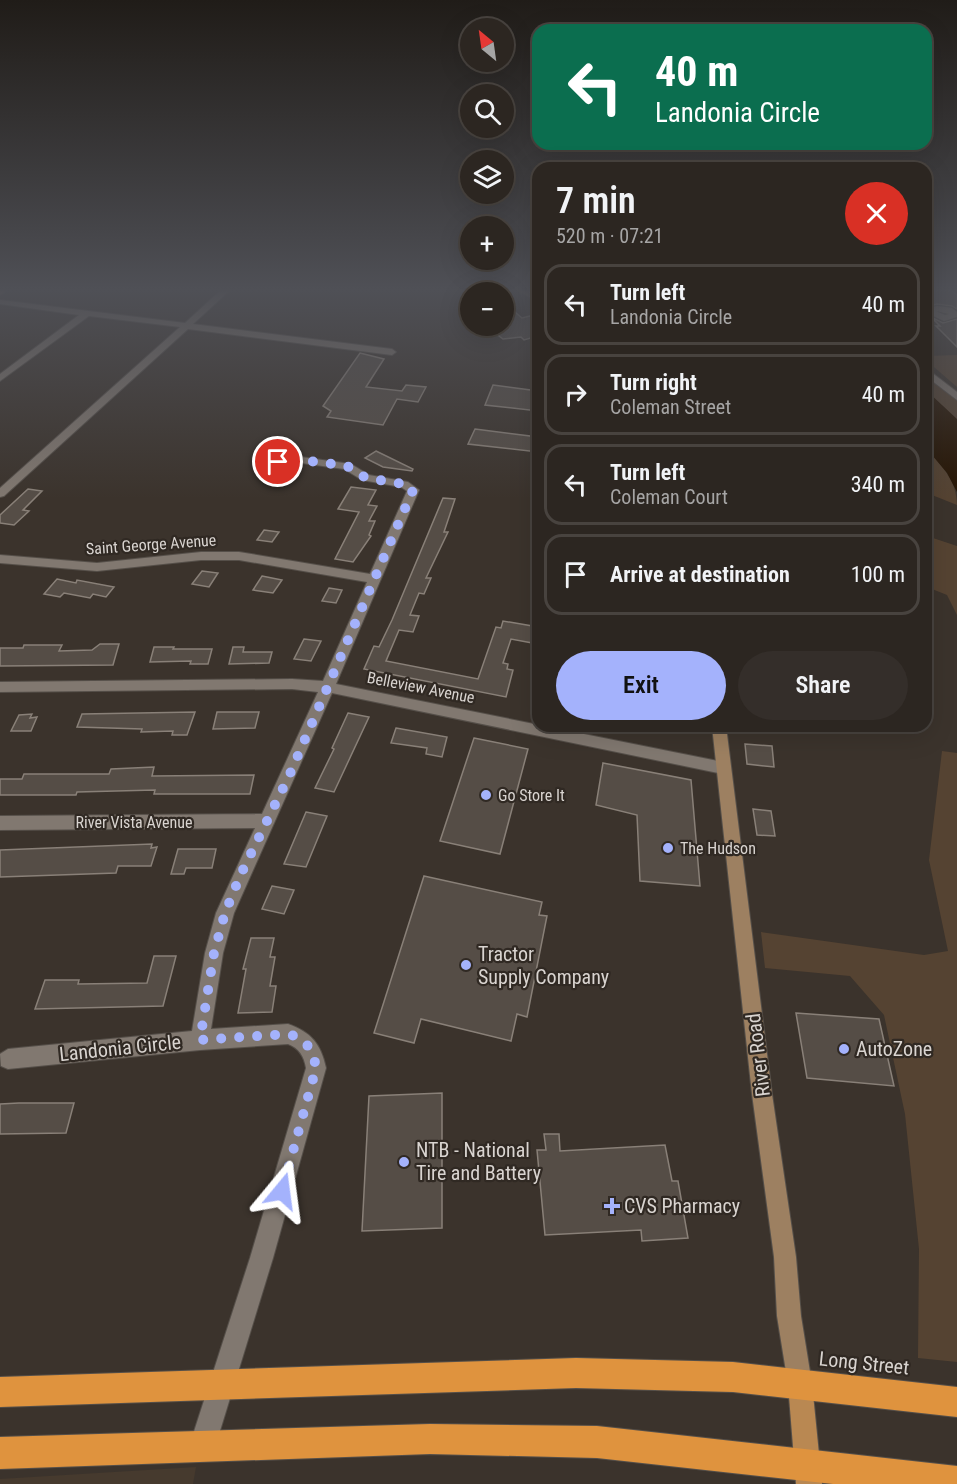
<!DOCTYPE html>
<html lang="en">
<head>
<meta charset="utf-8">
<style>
  body { margin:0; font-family:"Roboto Condensed",sans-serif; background:#342e2a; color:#f1f3f6; height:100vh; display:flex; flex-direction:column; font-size:22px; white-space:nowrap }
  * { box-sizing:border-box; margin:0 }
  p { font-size:20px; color:#a6a5a5 }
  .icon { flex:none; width:33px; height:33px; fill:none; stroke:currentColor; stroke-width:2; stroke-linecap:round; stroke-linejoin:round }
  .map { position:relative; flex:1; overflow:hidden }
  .drawer { position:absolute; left:532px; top:162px; width:400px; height:570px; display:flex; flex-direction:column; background:#2c2621; border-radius:18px; box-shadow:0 6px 24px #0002,0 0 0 2px #48433f }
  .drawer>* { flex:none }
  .top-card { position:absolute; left:532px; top:24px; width:400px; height:126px; border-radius:18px; box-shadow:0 6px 24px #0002,0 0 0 2px #48433f; background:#0b6e4f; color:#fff; overflow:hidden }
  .needle { width:39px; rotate:331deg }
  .buttons { position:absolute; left:460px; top:18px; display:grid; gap:12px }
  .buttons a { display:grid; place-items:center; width:54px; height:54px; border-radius:50%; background:#2c2621; box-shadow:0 6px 24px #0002,0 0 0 2px #48433f; font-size:30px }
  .pin { position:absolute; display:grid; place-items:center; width:51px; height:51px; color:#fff; margin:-26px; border:3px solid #fff; border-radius:50%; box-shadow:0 2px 6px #0007 }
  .me { position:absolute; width:66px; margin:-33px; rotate:16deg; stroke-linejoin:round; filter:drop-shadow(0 0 4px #0008) }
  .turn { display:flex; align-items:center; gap:21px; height:126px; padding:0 24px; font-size:27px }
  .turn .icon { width:78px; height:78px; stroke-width:2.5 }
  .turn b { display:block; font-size:42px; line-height:51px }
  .round { display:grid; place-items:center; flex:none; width:63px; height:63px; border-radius:32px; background:#342e2a }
  .headline { display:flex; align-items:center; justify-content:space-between; height:102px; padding:0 24px }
  h1 { font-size:36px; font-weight:600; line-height:45px }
  .primary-button { display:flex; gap:12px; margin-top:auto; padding:12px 24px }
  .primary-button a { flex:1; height:69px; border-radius:36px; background:#a4b2fc; color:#111; font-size:24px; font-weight:600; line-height:69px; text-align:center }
  .primary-button a+a { background:#342e2a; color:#f1f3f6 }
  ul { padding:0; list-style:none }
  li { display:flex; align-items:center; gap:18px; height:81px; margin:0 12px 9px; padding:0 12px; border:3px solid #48433f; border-radius:18px }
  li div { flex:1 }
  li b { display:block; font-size:22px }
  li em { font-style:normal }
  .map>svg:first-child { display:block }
</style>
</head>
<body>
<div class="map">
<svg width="957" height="1484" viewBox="0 0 957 1484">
  <rect width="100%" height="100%" fill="#3b332c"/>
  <polygon fill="#463a2e" points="196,1467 193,1484 0,1484 0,1479"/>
  <g fill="#554332">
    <polygon points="957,355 957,387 927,361 927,356"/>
    <polygon points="927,372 957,398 957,420 927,392"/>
    <path d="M 927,449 C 942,466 957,481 957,505 L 927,493 Z"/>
    <polygon points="927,536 957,546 957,615 947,595 927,587"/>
    <polygon points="942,751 957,753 957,1362 918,1358 919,1249 905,1114 884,1015 850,976 765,968 761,932 924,955 948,951 929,860"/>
  </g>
  <polygon fill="#261402" points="927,391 957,419 957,492 947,473 927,449"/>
  <g fill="#554d46" stroke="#898078" stroke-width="1.5">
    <polygon points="927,291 952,291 957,295 957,309 952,306 937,304 927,307"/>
    <polygon points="504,303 522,318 538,314 538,336 524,340 521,337 503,339 486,326 504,326"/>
    <polygon points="931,317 943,323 957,319 957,347 936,326 940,326"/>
    <polygon points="360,353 384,359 366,387 402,391 406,385 426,387 418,402 397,399 383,425 327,417 331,411 323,406"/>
    <polygon points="493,385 538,391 538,411 485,405"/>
    <polygon points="475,429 538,437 538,452 468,444"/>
    <polygon points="376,451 413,469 412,471 383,467 365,458"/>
    <polygon points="351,487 376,490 368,505 377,506 369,521 375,521 369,535 371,536 353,562 335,559 359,512 338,509"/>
    <polygon points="28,489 42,491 23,510 29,511 14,525 0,523 0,515"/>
    <polygon points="443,498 455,499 444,532 448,532 426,578 431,578 424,594 419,593 410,615 419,616 413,632 399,630 386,661 478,679 496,627 501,628 503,621 538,627 538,644 511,639 503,663 508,664 507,669 513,670 506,697 364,669 374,646 379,647 392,620"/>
    <polygon points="264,530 279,532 272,542 257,540"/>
    <polygon points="202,571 218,573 209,587 192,584"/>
    <polygon points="262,576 282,580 273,593 253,590"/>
    <polygon points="57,579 76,583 77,580 114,587 106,597 93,594 90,598 64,593 60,597 44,594"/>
    <polygon points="329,588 342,590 336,603 322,601"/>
    <polygon points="304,639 321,641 311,661 294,659"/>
    <polygon points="100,644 119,644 113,665 0,666 0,648 23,648 24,645 62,645 59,651 92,650"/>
    <polygon points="154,647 174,647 173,649 212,649 208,664 190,664 191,661 150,662"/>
    <polygon points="233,647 244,647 243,652 272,652 269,663 229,664"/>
    <polygon points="195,712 187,735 172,735 173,731 141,732 142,729 77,727 82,714"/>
    <polygon points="217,712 259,712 255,728 213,729"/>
    <polygon points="348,713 369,717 334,792 315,788 334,749 332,748"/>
    <polygon points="32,714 30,718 37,717 31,731 11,731 19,715"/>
    <polygon points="396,728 447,737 442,757 426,754 427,748 391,743"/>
    <polygon points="474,738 528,749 500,854 440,841"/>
    <polygon points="745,744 772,746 774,767 747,764"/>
    <polygon points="603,763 691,780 700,886 640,881 637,815 596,805"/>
    <polygon points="154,767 152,776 254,775 250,794 154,794 155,790 77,792 76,795 0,795 0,779 22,779 24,774 109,774 111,769"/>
    <polygon points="753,809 771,811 775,836 757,835"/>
    <polygon points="306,812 327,816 306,867 284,864"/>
    <polygon points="152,844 151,848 157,847 151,866 118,866 116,873 0,877 0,850"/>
    <polygon points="178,849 216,849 212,868 186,868 184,874 171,874"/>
    <polygon points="424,876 542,902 539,915 547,916 527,1017 517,1014 511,1041 421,1019 414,1043 374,1033"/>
    <polygon points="272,886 294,890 284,914 262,909"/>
    <polygon points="251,938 274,938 270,957 275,957 270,986 276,986 272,1012 238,1013 246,969 243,969"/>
    <polygon points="154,956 176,956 163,1006 35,1009 45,980 79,980 78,984 147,983"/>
    <polygon points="796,1013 879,1019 894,1086 807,1078"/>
    <polygon points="442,1093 442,1228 362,1231 369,1096"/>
    <polygon points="19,1103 74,1103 66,1133 0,1134 0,1104"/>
    <polygon points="544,1134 559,1134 560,1151 665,1145 672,1181 678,1181 688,1238 642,1241 641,1230 545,1235 537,1150 546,1150"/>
  </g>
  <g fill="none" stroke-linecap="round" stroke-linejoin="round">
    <g stroke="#554f49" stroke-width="2">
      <g id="street">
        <polygon points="220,291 229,291 193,324 392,349 396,352 392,355 188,329 4,496 0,497 0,488 180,327 89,316 0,381 0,374 79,315 0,304 0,300 185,323"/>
        <path d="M 937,306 L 952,308 L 957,312 L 957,317 L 944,321 L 927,313 L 927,309 ZM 936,311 L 949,314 L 945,315 Z"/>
        <polygon points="927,369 957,392 957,400 927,377"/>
        <path d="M 287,455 L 351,464 L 369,475 L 408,482 L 419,490 L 336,684 L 723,762 L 728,764 L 731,768 L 728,772 L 723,774 L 332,693 L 234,913 L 223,953 L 211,1029 L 288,1024 C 311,1032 321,1044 326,1068 L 273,1258 L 215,1447 L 211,1456 L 202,1460 L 193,1456 L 189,1447 L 250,1258 L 306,1068 C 304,1056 299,1048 288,1044 L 200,1050 L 8,1069 L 1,1066 L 0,1054 L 8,1049 L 192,1031 L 205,953 L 216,913 L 255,828 L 0,830 L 0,816 L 262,814 L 318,692 L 292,689 L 0,692 L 0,682 L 292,679 L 323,681 L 367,582 L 239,560 L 201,560 L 97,571 L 0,563 L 0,555 L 97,563 L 201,552 L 239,552 L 370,574 L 407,491 L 401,487 L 362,480 L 344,469 L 287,461 L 278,469 L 270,469 L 269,467 L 276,458 Z"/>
      </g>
    </g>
    <g stroke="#554f49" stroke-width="2">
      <g id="secondary">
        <polygon points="0,291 7,291 0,295"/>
        <polygon points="519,291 528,291 538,297 538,302"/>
        <polygon points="712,726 726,726 772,1094 796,1257 801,1316 812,1384 809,1393 800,1396 791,1393 788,1384 777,1316 774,1257 752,1094"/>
      </g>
    </g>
    <g stroke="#554f49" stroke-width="2">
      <polygon id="primary" points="800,1372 809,1375 812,1384 822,1484 796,1484 788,1384 791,1375"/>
    </g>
    <g stroke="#554f49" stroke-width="2">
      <g id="highway">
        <polygon points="576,1358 733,1362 957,1387 957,1417 733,1392 576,1388 0,1407 0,1377"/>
        <polygon points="430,1424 597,1426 957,1466 957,1484 833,1484 597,1458 430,1454 0,1469 0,1437"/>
      </g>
    </g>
    <use href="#street" fill="#817870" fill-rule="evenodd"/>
    <use href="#secondary" fill="#9d8061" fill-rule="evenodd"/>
    <use href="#primary" fill="#b98852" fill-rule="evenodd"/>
    <use href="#highway" fill="#df933e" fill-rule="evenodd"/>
  </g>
  <linearGradient id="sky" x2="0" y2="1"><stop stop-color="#201c18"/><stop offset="0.58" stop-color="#4f5056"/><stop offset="1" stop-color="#4f5056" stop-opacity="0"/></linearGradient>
  <rect width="957" height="499" fill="url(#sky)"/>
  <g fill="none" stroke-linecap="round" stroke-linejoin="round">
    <path stroke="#a4b2fc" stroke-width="10" stroke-dasharray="0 18" d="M 278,462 L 287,458 L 347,466 L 366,478 L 404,484 L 413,490 L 289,776 L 240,876 L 225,913 L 214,953 L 200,1040 L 288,1034 C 306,1039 313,1049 316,1068 L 282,1191"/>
  </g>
  <g fill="#a4b2fc" stroke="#302923" stroke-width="2">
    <circle cx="486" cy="795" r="6"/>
    <circle cx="668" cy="848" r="6"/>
    <circle cx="466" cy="965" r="6"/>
    <circle cx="844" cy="1049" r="6"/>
    <circle cx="404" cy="1162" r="6"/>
    <path d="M609 1197h6v6h6v6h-6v6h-6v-6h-6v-6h6z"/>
  </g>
  <g text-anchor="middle" stroke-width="4.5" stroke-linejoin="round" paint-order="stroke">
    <g font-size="16" fill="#d9d4d0" stroke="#302923">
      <text transform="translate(151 544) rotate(-4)" y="6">Saint George Avenue</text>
      <text transform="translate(421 687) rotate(11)" y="6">Belleview Avenue</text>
      <text x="134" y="828">River Vista Avenue</text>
    </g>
    <g font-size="16" fill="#d9d4d0" stroke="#302923" text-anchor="start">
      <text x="498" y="801">Go Store It</text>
      <text x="680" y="854">The Hudson</text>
    </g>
    <g font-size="20" fill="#d9d4d0" stroke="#302923" text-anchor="start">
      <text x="478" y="961">Tractor<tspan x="478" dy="23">Supply Company</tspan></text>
      <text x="856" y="1056">AutoZone</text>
      <text x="416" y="1157">NTB - National<tspan x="416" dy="23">Tire and Battery</tspan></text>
      <text x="624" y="1213">CVS Pharmacy</text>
    </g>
    <g font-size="20" fill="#d9d4d0" stroke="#302923">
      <text transform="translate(120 1048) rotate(-6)" y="7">Landonia Circle</text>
      <text transform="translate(758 1055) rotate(-97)" y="7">River Road</text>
      <text transform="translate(864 1363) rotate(6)" y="7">Long Street</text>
    </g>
  </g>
</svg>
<div class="buttons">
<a><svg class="needle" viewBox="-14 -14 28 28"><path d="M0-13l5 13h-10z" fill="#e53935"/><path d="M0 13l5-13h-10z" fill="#a6a5a5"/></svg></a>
<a><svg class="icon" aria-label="search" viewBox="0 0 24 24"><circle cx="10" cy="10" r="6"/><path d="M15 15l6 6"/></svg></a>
<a><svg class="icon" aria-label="layers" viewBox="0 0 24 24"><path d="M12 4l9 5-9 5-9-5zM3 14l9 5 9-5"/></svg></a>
<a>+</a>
<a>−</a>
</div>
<div class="pin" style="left:278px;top:462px;background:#d93025"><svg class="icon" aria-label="arrive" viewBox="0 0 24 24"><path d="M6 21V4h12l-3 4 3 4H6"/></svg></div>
<svg class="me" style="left:282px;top:1191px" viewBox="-20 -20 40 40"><path d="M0-17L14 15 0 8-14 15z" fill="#a4b2fc" stroke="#fff" stroke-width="4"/></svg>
<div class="top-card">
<div class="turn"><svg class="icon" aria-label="left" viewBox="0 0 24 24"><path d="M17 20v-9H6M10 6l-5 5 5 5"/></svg><div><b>40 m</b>Landonia Circle</div></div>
</div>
<section class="drawer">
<div class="headline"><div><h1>7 min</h1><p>520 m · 07:21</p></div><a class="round" style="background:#d93025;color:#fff"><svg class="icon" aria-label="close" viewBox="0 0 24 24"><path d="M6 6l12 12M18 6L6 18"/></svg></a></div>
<ul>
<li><svg class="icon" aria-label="left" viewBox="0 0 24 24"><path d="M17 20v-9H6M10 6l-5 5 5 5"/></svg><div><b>Turn left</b><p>Landonia Circle</p></div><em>40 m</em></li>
<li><svg class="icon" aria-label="right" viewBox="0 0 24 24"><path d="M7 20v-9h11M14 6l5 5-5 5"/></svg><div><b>Turn right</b><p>Coleman Street</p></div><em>40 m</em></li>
<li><svg class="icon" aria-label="left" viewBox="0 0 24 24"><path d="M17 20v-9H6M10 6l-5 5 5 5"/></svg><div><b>Turn left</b><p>Coleman Court</p></div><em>340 m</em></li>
<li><svg class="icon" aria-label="arrive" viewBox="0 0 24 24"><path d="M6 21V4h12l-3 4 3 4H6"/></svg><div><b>Arrive at destination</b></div><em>100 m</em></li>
</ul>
<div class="primary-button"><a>Exit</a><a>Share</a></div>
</section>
</div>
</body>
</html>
